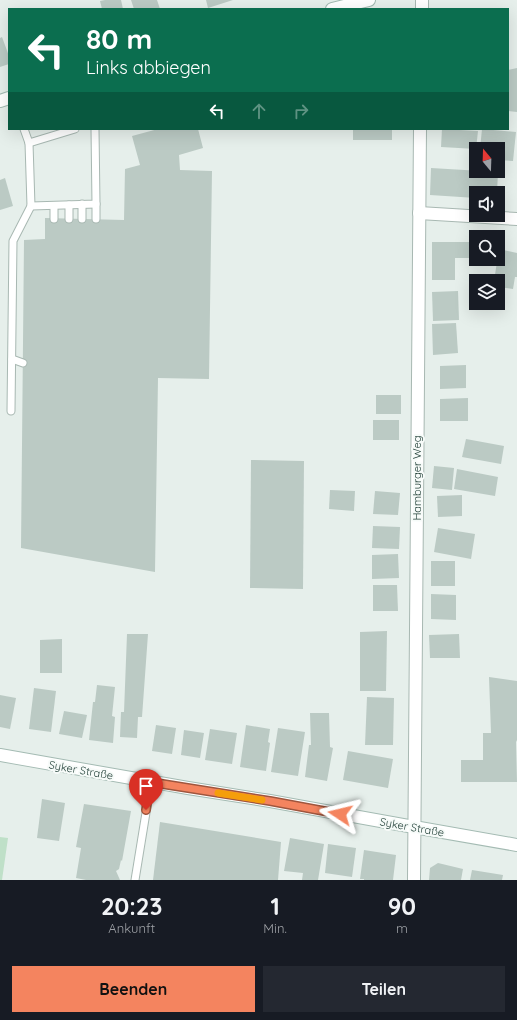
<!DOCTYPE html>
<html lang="de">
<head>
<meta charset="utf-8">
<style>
  body { margin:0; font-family:Quicksand,sans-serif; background:#242831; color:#f1f3f6; height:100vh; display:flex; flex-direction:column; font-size:15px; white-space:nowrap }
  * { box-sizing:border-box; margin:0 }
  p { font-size:13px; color:#9ea1a6 }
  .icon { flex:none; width:22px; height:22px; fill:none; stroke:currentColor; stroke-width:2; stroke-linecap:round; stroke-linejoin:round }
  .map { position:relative; height:880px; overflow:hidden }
  .drawer { display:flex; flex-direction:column; background:#171b24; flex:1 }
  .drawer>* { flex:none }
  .guide { position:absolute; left:8px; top:8px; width:501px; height:122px; border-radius:0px; box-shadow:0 4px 16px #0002; background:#0b6e4f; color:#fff; overflow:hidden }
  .needle { width:26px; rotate:341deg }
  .buttons { position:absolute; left:469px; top:142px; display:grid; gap:8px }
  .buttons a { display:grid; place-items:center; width:36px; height:36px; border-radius:0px; background:#171b24; box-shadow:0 4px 16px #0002; font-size:20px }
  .pin { position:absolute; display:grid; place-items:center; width:34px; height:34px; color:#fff; margin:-41px -17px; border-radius:50% 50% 50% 0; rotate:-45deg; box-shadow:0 0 4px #0007 }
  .pin .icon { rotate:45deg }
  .me { position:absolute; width:44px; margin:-22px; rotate:280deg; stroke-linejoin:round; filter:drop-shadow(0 0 3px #0008) }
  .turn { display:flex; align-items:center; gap:14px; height:84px; padding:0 12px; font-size:18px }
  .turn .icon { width:52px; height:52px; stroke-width:2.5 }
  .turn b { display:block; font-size:28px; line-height:34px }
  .lanes { display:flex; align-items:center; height:38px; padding:0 12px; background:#0003; justify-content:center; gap:20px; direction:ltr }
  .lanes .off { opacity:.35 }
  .eta { display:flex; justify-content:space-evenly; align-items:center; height:68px; text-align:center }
  .eta b { font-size:24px; font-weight:700; line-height:28px }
  .primary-button { display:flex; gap:8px; margin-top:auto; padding:8px 12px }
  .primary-button a { flex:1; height:46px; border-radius:0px; background:#f4845f; color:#111; font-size:16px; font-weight:700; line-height:46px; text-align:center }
  .primary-button a+a { background:#242831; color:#f1f3f6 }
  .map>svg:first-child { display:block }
</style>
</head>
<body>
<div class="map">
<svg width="517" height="880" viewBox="0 0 517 880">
  <rect width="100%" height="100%" fill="#e6efeb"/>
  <polygon fill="#bfe0c8" points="0,837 8,838 2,880 0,880"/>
  <g fill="#bbcac4">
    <polygon points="105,0 121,0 123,9 102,9 100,1"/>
    <polygon points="131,0 157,0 160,9 134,9"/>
    <polygon points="206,0 233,0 208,8"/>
    <polygon points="2,37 9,56 9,64 0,67 0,38"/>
    <polygon points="517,68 517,112 508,111 508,70"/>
    <polygon points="158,129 198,129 203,148 179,155 180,170 212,171 209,379 158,378 155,572 21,548 24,240 45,239 45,218 124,220 125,169 140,165 132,136"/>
    <rect x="353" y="129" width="39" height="11"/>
    <polygon points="442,129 478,131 476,149 441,147"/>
    <polygon points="482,129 516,132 513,161 498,160 498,149 480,149"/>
    <polygon points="431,168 498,172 497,193 476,193 476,198 430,195"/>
    <polygon points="5,178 13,206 0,210 0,180"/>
    <polygon points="432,242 476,242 476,258 455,258 455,280 432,280"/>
    <polygon points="499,249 517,253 517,277 515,277 513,289 498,287 498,281 494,281"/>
    <polygon points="458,291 459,320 433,321 432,292"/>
    <polygon points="456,323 458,353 433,355 432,324"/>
    <polygon points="466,365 466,388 440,389 440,366"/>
    <rect x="376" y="395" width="25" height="19"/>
    <polygon points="468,398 468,421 440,421 440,399"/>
    <rect x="373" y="420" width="26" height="20"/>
    <polygon points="466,439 504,446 501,464 462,457"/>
    <polygon points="251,460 304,461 303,589 250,588"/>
    <polygon points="434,466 454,468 452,490 432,488"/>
    <polygon points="457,469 498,477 495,496 454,489"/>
    <polygon points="330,490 355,491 354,511 329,509"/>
    <polygon points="375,491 400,493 398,515 373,514"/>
    <polygon points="462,495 462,516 438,517 437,496"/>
    <polygon points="373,526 400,527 399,549 372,548"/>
    <polygon points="438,528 475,534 471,559 434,552"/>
    <polygon points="398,554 399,578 372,579 372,555"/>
    <rect x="431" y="561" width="24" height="25"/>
    <polygon points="373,585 397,585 398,611 373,611"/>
    <polygon points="431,594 456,595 456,620 431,619"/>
    <polygon points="387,631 386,691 360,691 360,632"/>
    <polygon points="127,634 148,634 142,717 138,717 137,738 120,737 121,712 124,712"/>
    <polygon points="459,634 460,658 430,658 429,635"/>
    <polygon points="62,639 62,673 40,673 40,640"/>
    <polygon points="489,677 517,681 517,740 516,742 517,782 461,782 461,760 483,760 483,733 491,733"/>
    <polygon points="97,685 115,687 112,716 115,717 113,743 89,740 93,702 95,702"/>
    <polygon points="34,688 56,691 51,732 29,729"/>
    <polygon points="0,695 16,698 10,729 0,727"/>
    <polygon points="367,697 394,698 393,745 365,745"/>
    <polygon points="64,711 87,715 82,738 59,734"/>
    <polygon points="310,713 329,713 330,747 333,748 327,781 305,777 309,745 311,745"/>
    <polygon points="156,725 176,728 172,754 152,751"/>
    <polygon points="246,725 270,729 268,742 270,743 266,771 240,767"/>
    <polygon points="278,728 305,732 298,776 271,772"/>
    <polygon points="210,729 237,733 232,764 205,760"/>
    <polygon points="184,730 204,733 200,758 181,755"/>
    <polygon points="348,751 393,759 388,788 343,780"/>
    <polygon points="42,799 65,803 59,841 37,838"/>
    <polygon points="84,804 131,811 122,861 121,860 119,869 116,871 120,880 86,880 76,878 81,848 76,847"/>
    <polygon points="160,822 281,842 278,880 153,880"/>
    <polygon points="290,838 324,844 318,880 302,880 303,873 284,871"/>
    <polygon points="328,844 356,848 352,877 325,873"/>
    <polygon points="364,850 396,855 393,880 364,880 364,879 360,879"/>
    <polygon points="438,863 463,869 461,880 429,880 430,868"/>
    <polygon points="472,870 503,875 502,880 470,880"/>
  </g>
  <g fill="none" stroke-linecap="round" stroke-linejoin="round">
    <g stroke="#a8b8b2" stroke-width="9">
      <g id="lane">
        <polyline points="24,129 29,143 75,129"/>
        <polyline points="96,204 96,219"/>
        <polyline points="69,205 69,219"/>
        <polyline points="31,206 96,204 95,129"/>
        <polyline points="54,219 54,206"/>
        <polyline points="82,219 82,204"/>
        <polyline points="12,359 23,363"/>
        <polyline points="11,411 13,241 31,206 29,143"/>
        <polyline points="135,880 151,782"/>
      </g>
    </g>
    <g stroke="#a8b8b2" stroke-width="14">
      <g id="street">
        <polyline points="422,9 422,0"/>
        <polyline points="419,213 517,219"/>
        <polyline points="414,880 420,129"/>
      </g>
    </g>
    <g stroke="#a4bbb3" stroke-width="14">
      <g id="secondary">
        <polyline points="332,9 369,0"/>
        <polyline points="0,101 9,98"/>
        <polyline points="0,755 188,788 270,801 414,827 517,845"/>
      </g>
    </g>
    <use href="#lane" stroke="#fff" stroke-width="7"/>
    <use href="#street" stroke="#fff" stroke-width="12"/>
    <use href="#secondary" stroke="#fff" stroke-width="12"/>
  </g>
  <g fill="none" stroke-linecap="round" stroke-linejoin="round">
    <g stroke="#9f563e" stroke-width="10">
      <polyline id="route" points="146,810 150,782 270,801 340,814"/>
    </g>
    <use href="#route" stroke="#f4845f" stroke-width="7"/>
    <polyline stroke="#f59e0b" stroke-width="7" points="218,793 262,800"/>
  </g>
  <g text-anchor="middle" stroke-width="4" stroke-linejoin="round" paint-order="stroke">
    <g font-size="11" fill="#24423a" stroke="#f7fbf9">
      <text transform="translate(417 478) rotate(-90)" y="4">Hamburger Weg</text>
      <text transform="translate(81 770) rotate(10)" y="4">Syker Straße</text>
      <text transform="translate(412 827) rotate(10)" y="4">Syker Straße</text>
    </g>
  </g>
</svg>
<div class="buttons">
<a><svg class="needle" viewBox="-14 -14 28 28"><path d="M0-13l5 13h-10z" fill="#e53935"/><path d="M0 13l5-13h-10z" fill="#9ea1a6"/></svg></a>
<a><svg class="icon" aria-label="sound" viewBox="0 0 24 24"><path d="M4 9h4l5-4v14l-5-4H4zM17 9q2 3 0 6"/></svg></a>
<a><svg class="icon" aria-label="search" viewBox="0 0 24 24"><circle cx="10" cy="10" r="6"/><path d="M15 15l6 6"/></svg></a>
<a><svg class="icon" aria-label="layers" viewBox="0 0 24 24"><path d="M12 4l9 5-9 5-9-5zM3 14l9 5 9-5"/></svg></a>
</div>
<div class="pin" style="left:146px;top:810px;background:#d93025"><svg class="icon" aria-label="arrive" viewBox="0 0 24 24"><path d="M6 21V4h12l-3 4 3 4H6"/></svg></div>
<svg class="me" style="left:340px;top:814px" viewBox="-20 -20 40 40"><path d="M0-17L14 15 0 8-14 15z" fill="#f4845f" stroke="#fff" stroke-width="4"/></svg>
<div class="guide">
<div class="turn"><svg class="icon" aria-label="left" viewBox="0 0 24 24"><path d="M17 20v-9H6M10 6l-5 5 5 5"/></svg><div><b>80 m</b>Links abbiegen</div></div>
<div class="lanes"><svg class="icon" aria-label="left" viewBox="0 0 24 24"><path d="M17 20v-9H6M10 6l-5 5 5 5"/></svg><svg class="icon off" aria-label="ahead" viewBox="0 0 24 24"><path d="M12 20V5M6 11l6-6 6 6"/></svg><svg class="icon off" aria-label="right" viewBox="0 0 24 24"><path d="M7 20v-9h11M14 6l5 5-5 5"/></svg></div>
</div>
</div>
<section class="drawer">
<div class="eta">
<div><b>20:23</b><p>Ankunft</p></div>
<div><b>1</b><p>Min.</p></div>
<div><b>90</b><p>m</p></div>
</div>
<div class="primary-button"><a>Beenden</a><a>Teilen</a></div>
</section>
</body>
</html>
